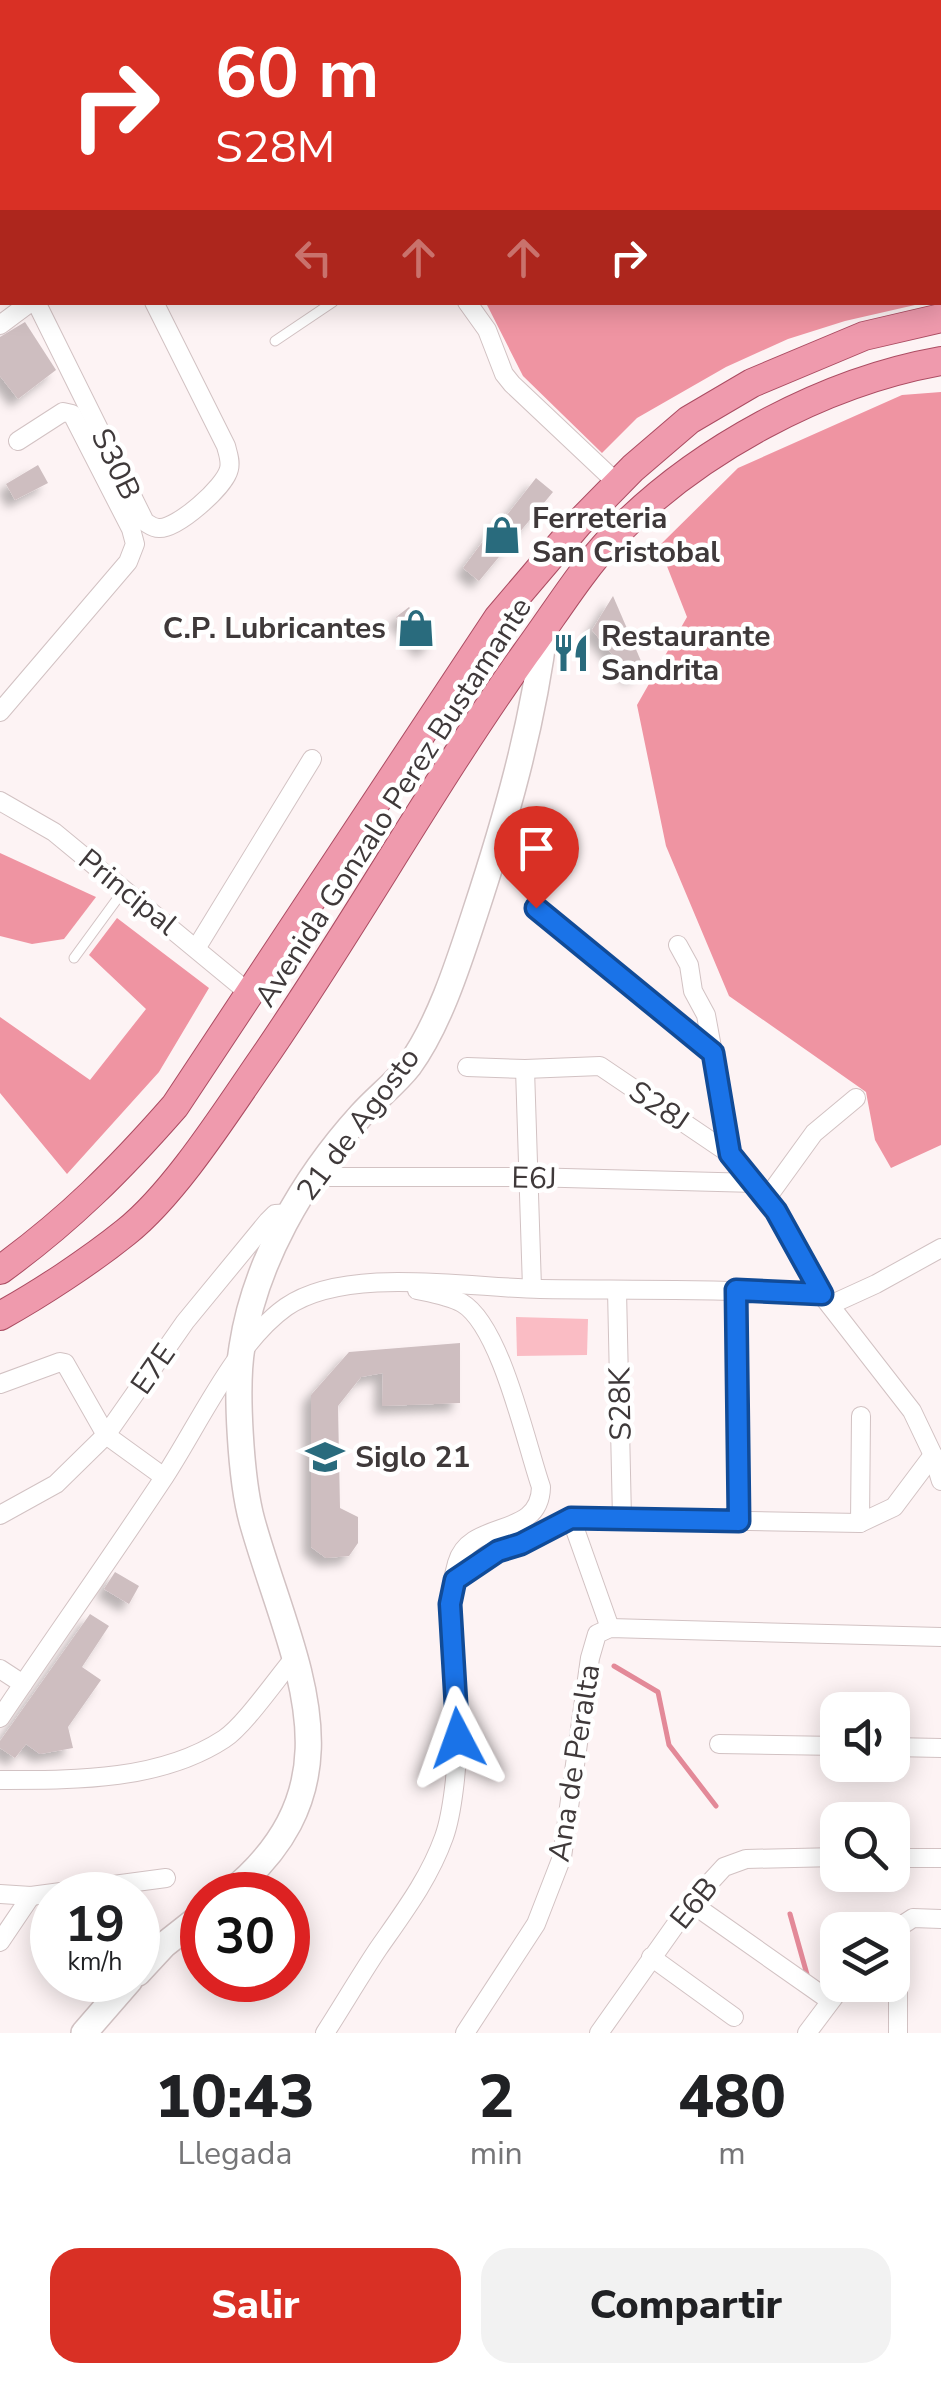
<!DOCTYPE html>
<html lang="es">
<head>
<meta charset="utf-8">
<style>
  body { margin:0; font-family:"Nunito Sans",sans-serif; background:#f2f2f2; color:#202124; height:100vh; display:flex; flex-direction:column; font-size:38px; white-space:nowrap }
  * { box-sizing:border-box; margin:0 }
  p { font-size:32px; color:#757577 }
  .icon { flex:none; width:55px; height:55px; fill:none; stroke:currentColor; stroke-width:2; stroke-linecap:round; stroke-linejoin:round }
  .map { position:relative; height:2033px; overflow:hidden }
  .side { display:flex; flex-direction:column; background:#fff; flex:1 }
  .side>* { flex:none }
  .guide { position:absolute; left:0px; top:0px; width:942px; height:305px; box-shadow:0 5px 25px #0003; background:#d93025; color:#fff; overflow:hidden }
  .buttons { position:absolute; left:820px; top:1692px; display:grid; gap:20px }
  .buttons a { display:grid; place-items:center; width:90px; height:90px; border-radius:20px; background:#fff; box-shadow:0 5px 25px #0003; font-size:50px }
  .speed { position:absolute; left:30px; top:1872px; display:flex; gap:20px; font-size:50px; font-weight:700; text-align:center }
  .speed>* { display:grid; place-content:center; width:130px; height:130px; border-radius:50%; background:#fff; box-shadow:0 5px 25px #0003; line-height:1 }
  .speed small { font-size:25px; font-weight:400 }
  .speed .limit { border:15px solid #d22; background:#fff; color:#111 }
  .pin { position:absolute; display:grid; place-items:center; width:85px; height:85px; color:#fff; margin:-102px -42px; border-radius:50% 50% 50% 0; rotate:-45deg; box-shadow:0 0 10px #0007 }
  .pin .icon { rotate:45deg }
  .me { position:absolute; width:110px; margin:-55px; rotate:356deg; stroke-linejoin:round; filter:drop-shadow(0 0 8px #0008) }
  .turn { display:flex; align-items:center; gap:35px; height:210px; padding:0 50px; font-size:45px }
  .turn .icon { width:130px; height:130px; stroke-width:2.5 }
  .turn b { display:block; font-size:70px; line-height:85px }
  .lanes { display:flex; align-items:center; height:95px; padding:0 50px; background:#0003; justify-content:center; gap:50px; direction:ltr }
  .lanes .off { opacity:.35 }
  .eta { display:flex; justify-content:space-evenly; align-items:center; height:170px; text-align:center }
  .eta b { font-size:60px; font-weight:800; line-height:70px }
  .primary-button { display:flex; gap:20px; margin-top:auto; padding:20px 50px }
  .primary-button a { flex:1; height:115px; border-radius:30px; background:#d93025; color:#fff; font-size:40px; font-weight:800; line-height:115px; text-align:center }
  .primary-button a+a { background:#f2f2f2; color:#202124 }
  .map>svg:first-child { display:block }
</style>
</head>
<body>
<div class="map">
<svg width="941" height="2033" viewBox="0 0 941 2033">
  <defs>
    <filter id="shadow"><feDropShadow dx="-8" dy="8" stdDeviation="5" flood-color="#0004"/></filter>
  </defs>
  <rect width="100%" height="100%" fill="#fdf3f4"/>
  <polygon fill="#fabcc4" points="516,1317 588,1319 587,1355 517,1356"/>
  <g fill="#ef94a2">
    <polygon points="97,0 672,0 673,2 96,2"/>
    <polygon points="910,302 915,305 845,321 788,339 726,367 637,418 602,453 523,376 486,303"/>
    <polygon points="941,392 941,1145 891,1168 875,1140 866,1092 729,996 666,846 637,705 687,617 659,546 738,468 902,395"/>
    <polygon points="0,853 96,897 64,939 32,944 0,936"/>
    <polygon points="117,918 209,988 159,1072 67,1174 0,1093 0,1017 90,1080 146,1009 89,955"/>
  </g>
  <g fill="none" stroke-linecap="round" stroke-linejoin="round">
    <g stroke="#e38998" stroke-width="5">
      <polyline points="614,1666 658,1692 669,1745 716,1806"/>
      <polyline points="790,1914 808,1978"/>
    </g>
  </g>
  <g fill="#cebec0" filter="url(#shadow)">
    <polygon points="25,322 56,370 18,399 0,376 0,337"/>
    <polygon points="38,465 48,483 15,500 6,484"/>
    <polygon points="536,478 553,492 479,581 463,568 504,513 507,515"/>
    <polygon points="613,596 644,668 632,678 592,630"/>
    <polygon points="409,607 436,640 423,650 396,617"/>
    <polygon points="460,1343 460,1403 382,1406 383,1373 361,1377 338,1406 340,1508 358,1517 358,1543 349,1556 326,1558 311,1547 311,1395 349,1352"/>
    <polygon points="115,1572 139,1586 129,1604 104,1589"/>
    <polygon points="90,1614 109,1626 82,1667 101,1680 68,1727 73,1748 40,1754 26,1744 15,1758 0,1748 0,1741"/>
  </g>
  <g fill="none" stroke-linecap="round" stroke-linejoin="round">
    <g stroke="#d2c2c3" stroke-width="11">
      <g id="lane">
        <polyline points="275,341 333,302"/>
        <polyline points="74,958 123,891"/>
      </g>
    </g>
    <g stroke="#d2c2c3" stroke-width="20">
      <g id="street">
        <polyline points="0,81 2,82"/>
        <polyline points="940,114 941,115"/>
        <path d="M 36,302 L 145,522 C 150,525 153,528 159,528 C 177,529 225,487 229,469 C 231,461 228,454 226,446 L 154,302"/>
        <polyline points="467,302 487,330 504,374 512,384 618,484"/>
        <polyline points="0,325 31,302"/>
        <polyline points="0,712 128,562 135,544 131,529 72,414 63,412 18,441"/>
        <polyline points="0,801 54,832 249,993"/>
        <polyline points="535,908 713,1053 730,1154 777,1211 821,1294 912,1411 933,1455 941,1481"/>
        <polyline points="678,945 689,965 693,991 706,1015 713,1053"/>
        <polyline points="197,947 312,759"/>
        <polyline points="467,1067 525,1069 600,1066 730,1154"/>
        <polyline points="525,1069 532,1288"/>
        <polyline points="312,1177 527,1177 756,1183"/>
        <polyline points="767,1198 814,1133 856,1098"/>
        <polyline points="617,1290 622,1519"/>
        <polyline points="736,1290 739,1521"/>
        <polyline points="830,1305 876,1284 941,1248"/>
        <polyline points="0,1384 60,1362 65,1363 106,1435 164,1477"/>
        <polyline points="0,1515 56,1484 106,1435 185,1322 268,1221 275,1214 292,1213"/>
        <polyline points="571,1518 610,1628"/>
        <polyline points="860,1523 861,1416"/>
        <polyline points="455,1579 498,1551 521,1544 571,1518 860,1523 894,1507 933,1455"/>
        <polyline points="0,1669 23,1684"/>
        <path d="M 0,1718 C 54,1638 110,1559 163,1479 C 198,1426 235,1343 286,1307 C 346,1265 470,1288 540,1289 C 634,1290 728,1289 821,1294"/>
        <polyline points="719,1744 838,1746"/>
        <polyline points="892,1747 941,1748"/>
        <path d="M 0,1780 C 74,1780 160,1781 224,1739 C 245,1725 277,1678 295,1657"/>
        <polyline points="892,1858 941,1858"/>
        <polyline points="0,1894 31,1896 166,1878"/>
        <polyline points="691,1903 829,2000"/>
        <polyline points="893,1931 913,1918 941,1919"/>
        <polyline points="0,1942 31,1896"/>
        <polyline points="651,1957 734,2017"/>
        <path d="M 325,2033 C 343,2005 360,1976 378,1949 C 403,1913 429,1879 444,1837 C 453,1812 457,1765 458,1738 C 461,1680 440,1620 457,1563 C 470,1518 540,1540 541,1487 C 526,1444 501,1326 462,1303 C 449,1296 431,1293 417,1290"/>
        <polyline points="465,2033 536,1924 562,1857 590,1658 597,1634 610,1628 941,1637"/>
        <polyline points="599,2033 691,1903 724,1867 746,1859 838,1857"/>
        <polyline points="807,2033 843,1985"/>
        <polyline points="898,2033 898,1925"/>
      </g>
    </g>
    <g stroke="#d2c2c3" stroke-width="28">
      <g id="secondary">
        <polyline points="691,0 692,2"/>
        <polyline points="940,278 941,278"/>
        <path d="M 227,1895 C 368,1782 291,1660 252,1521 C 241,1481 235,1388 242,1347 C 255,1262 303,1179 361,1115 C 376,1098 395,1084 409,1066 C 439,1025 459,962 475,913 C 506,819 533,725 545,627"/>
        <polyline points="138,1973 164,1945 202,1915"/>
        <polyline points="84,2033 130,1980"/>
      </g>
    </g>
    <g stroke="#ab4c62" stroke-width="30">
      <g id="primary">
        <path d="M 0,1270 C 69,1220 119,1170 175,1106 L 498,618 L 578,524 L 633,468 L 689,420 L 752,383 L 864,336 L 941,318"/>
        <path d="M 0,1316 C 40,1294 90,1261 126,1232 C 175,1193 226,1112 262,1060 C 354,927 432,785 526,653 C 554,615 580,572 612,538 C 695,451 823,382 941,361"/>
      </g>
    </g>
    <use href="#lane" stroke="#fff" stroke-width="9"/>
    <use href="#street" stroke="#fff" stroke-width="18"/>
    <use href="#secondary" stroke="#fff" stroke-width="25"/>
    <use href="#primary" stroke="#ef9aad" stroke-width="28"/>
  </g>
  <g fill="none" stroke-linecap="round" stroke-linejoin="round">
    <g stroke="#114b97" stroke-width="25">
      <polyline id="route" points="458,1738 450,1604 455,1580 498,1551 521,1544 571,1518 739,1521 736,1290 822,1294 776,1211 730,1154 713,1053 536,908"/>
    </g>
    <use href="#route" stroke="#1a73e8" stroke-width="18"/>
  </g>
  <defs>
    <g id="shop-bare" transform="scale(3)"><path d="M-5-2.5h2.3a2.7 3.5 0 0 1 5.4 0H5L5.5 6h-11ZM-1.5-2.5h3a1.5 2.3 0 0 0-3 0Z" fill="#296b7d" stroke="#fff" stroke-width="2.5" paint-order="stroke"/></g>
    <g id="restaurant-bare" transform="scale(3)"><path d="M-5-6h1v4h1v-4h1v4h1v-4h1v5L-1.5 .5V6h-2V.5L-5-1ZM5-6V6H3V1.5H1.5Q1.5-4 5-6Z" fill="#296b7d" stroke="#fff" stroke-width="2.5" paint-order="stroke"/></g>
    <g id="university-bare" transform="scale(3)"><path d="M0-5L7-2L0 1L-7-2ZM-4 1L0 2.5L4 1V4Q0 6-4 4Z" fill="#296b7d" stroke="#fff" stroke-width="2.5" paint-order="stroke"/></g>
  </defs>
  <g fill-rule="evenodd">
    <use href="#shop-bare" x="502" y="535"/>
    <use href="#shop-bare" x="416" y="628"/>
    <use href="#restaurant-bare" x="571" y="653"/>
    <use href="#university-bare" x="325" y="1457"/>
  </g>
  <g text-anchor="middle" stroke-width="9" stroke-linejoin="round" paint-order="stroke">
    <g font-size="30" fill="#3f393a" stroke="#fff">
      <text transform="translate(116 464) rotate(64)" y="10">S30B</text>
      <text transform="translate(393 802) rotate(-57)" y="10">Avenida Gonzalo Perez Bustamante</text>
      <text transform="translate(128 892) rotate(39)" y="10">Principal</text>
      <text transform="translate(659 1106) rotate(34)" y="10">S28J</text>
      <text transform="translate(358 1124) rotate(-53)" y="10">21 de Agosto</text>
      <text transform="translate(534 1178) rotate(1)" y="10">E6J</text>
      <text transform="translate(153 1369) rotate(-55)" y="10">E7E</text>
      <text transform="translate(620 1404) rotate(-91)" y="10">S28K</text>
      <text transform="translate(574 1763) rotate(-81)" y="10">Ana de Peralta</text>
      <text transform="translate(694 1903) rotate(-51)" y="10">E6B</text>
    </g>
    <g font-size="30" font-weight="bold" fill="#3f393a" stroke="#fff" text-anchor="start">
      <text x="532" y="528">Ferreteria<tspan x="532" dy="34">San Cristobal</tspan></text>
      <text x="386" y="638" text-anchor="end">C.P. Lubricantes</text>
      <text x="601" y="646">Restaurante<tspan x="601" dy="34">Sandrita</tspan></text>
      <text x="355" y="1467">Siglo 21</text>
    </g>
  </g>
</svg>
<div class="buttons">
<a><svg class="icon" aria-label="sound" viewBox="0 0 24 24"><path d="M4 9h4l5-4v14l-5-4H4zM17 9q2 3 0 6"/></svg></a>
<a><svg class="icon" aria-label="search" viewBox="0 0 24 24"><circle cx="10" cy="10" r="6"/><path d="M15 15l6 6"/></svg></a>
<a><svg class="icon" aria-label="layers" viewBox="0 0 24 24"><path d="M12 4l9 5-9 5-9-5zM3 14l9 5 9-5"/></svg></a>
</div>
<div class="speed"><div>19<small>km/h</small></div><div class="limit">30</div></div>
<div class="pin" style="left:536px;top:908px;background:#d93025"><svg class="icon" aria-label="arrive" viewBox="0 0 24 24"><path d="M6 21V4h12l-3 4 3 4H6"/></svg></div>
<svg class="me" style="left:458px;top:1738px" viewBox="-20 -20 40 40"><path d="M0-17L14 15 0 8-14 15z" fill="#1a73e8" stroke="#fff" stroke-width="4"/></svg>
<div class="guide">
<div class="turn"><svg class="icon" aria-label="right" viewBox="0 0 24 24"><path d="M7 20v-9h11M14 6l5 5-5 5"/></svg><div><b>60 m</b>S28M</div></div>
<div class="lanes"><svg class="icon off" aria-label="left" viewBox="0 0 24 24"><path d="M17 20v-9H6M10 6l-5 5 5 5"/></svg><svg class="icon off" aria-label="ahead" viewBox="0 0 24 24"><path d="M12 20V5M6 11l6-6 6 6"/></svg><svg class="icon off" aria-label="ahead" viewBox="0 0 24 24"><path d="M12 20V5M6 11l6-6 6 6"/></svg><svg class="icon" aria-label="right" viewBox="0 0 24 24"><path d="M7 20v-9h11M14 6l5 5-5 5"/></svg></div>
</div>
</div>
<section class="side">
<div class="eta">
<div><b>10:43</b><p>Llegada</p></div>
<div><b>2</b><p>min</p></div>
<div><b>480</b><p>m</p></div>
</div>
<div class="primary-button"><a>Salir</a><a>Compartir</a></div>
</section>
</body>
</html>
